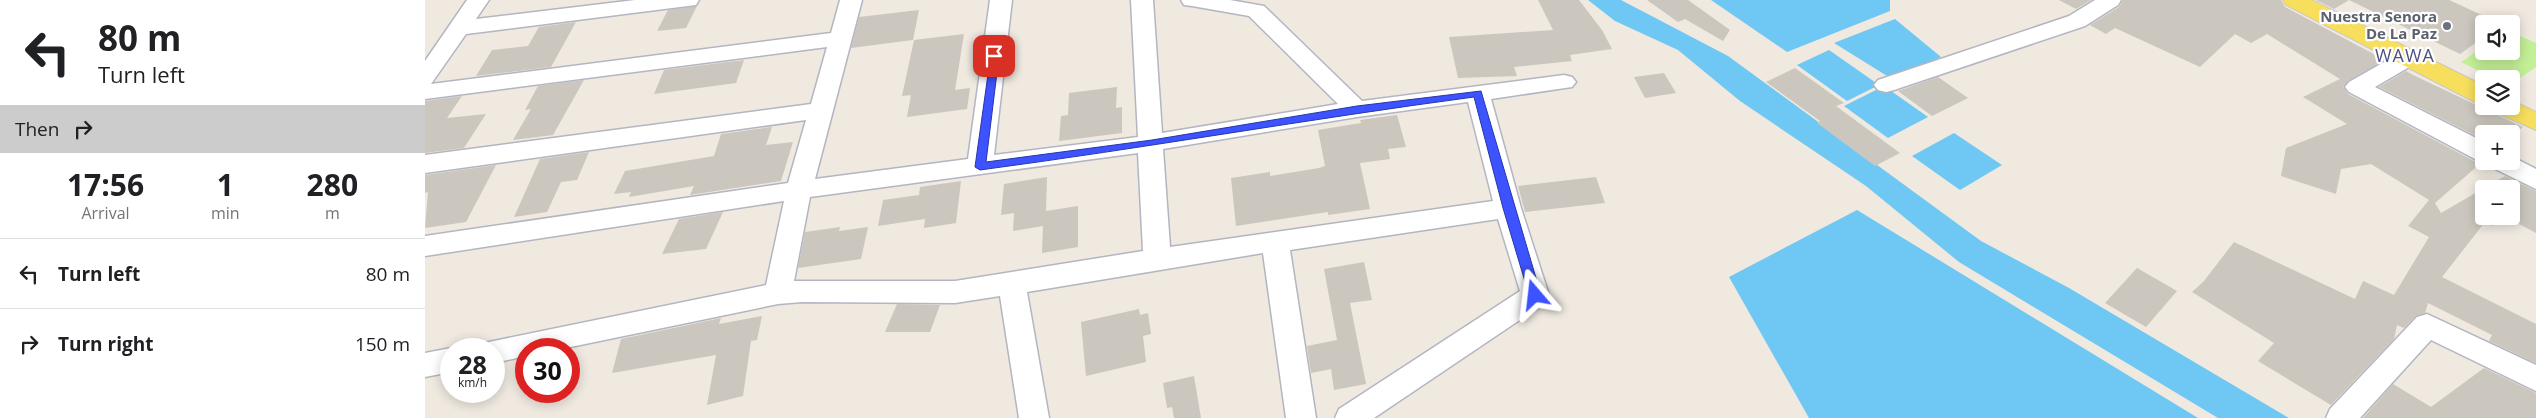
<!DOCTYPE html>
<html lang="en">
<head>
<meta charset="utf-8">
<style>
  body { margin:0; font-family:"Open Sans",sans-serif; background:#f2f2f2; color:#202124; height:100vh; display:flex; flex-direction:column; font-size:19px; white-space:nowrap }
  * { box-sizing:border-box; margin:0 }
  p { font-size:16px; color:#757577 }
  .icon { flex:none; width:28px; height:28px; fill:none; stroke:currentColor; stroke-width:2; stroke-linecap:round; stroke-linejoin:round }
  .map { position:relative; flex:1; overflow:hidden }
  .side { display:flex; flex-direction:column; background:#fff; width:425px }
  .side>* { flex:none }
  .guide { background:#fff; color:#202124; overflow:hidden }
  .tools { position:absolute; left:2050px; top:15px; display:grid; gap:10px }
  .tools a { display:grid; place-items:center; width:45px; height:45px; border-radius:5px; background:#fff; box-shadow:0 2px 12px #0003; font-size:25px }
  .speed { position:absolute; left:15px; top:338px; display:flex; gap:10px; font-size:25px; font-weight:700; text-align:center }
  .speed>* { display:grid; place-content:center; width:65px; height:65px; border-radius:50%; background:#fff; box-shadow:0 2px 12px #0003; line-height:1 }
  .speed small { font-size:12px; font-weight:400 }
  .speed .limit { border:8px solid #d22; background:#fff; color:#111 }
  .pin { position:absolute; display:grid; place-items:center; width:42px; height:42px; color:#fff; margin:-21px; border-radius:10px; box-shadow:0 2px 8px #0006 }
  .me { position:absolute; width:55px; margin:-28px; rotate:343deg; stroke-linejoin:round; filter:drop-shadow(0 0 4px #0008) }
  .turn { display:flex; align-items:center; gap:18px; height:105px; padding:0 15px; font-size:22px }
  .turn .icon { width:65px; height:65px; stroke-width:2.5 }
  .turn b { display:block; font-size:35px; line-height:42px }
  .then { display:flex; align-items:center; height:48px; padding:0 15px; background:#0003; gap:10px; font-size:19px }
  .eta { display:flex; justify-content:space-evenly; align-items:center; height:85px; text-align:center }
  .eta b { font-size:30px; font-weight:700; line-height:35px }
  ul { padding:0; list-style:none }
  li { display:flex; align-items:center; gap:15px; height:70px; padding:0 15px; border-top:1px solid #e0e0e0 }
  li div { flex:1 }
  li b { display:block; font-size:19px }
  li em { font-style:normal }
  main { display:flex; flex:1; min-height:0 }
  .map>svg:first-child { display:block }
</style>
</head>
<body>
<main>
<section class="side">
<div class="guide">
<div class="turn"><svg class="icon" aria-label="left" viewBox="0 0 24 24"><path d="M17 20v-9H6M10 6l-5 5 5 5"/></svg><div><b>80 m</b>Turn left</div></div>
<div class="then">Then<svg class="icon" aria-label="right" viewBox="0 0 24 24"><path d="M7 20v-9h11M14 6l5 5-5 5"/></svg></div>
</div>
<div class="eta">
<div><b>17:56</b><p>Arrival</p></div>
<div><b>1</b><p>min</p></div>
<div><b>280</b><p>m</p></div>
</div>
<ul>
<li><svg class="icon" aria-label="left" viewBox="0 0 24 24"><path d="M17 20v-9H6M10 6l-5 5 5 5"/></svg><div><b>Turn left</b></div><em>80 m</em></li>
<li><svg class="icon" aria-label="right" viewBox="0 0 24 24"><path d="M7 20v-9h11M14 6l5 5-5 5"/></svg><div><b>Turn right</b></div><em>150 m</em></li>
</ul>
</section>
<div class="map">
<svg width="2111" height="418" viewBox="0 0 2111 418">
  <rect width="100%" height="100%" fill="#efe9e0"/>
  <polygon fill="#c3ef96" points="2086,32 2111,43 2111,67 2086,84 2086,79 2070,79 2036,62 2059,47 2059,51 2086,51"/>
  <g fill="#6fc7f4">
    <polygon points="1163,0 1196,0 1303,56 1556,241 1644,288 1864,418 1793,418 1534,262 1441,186 1315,101 1253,50 1190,21"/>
    <polygon points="1286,0 1465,0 1465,11 1362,52"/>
    <polygon points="1470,19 1516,57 1467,79 1409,43"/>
    <polygon points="1404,50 1454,85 1422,101 1372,65"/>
    <polygon points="1459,86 1503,117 1463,138 1419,106"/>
    <polygon points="1529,133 1577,165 1535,190 1487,156"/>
    <polygon points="1432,210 1773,418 1384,418 1304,277"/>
  </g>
  <g fill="#cbc7be" fill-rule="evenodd">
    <polygon points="1113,0 1154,0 1177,30 1187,49 1145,55 1147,61 1089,67 1092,76 1033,78 1024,37 1128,30"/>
    <polygon points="1222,0 1263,0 1305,30 1298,41 1260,19 1253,22"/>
    <polygon points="1634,0 1666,0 1651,9"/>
    <path d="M 1698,0 L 1856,0 L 1860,7 L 1960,60 L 1923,81 L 1918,87 L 1923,94 L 2049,161 L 2057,162 L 2010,203 L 2016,213 L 2080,176 L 2111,191 L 2111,233 L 2079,216 L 2067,226 L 2060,222 L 2017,277 L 2111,324 L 2111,363 L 2064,341 L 2067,335 L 2003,303 L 2000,313 L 1991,316 L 1979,328 L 1972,325 L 1969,339 L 1906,405 L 1833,361 L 1849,343 L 1767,292 L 1779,281 L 1809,242 L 1930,299 L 1938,281 L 1969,295 L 2004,237 L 1983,226 L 2004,200 L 1946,164 L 1916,169 L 1911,194 L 1856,176 L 1861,148 L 1922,124 L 1878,97 L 1915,79 L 1842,34 L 1826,43 L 1810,34 L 1775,67 L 1690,28 L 1681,34 L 1665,25 L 1694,7 ZM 2059,189 L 2086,189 L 2086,216 L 2059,216 Z"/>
    <polygon points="1891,0 2024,0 2059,16 2059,37 2035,54 1924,0 1909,9"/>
    <polygon points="272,6 261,28 232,31 243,10"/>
    <polygon points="494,10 488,40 426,48 434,17"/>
    <polygon points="151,22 126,67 51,76 67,50 103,46 114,27"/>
    <polygon points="539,34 530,90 545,88 542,109 482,117 486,95 477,96 489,40"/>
    <polygon points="319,60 311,83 229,94 239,70"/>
    <polygon points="1370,68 1419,103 1411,106 1475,153 1450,166 1392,123 1395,121 1341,82"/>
    <polygon points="1981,71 1988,75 2098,127 2086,137 2086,134 2059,134 2059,140 1954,87"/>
    <polygon points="1239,73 1251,93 1220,98 1209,77"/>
    <polygon points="1513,77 1543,98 1507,116 1473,91"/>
    <polygon points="159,80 128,135 88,140 106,109 100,110 113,86"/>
    <polygon points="692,87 691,108 697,107 697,133 634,141 636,116 643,115 644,93"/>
    <polygon points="37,96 22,118 61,114 39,148 0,153 0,101"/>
    <polygon points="972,115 981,147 963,149 965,159 935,163 945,209 903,215 903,212 811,226 806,178 845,172 845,176 894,168 900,166 893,130 936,123 935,120"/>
    <polygon points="347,127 341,145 368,142 356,181 265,195 269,186 204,197 206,192 189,194 200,171 289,156 296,134"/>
    <polygon points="164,152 152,180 136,182 122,212 89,217 115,159"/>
    <polygon points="71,165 41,222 0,228 3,192 0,193 0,175"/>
    <polygon points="622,177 621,211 653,206 653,247 617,253 618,226 588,231 589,213 576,215 579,184"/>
    <polygon points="1171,177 1180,203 1100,212 1093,186"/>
    <polygon points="536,181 531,223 499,228 500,219 453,226 458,200 494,195 495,187"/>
    <polygon points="298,212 281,249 237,254 254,219"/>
    <polygon points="415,227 414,231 443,227 436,259 373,268 380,232"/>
    <polygon points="939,262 947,300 925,303 941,384 909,390 906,369 886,373 882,346 912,340 899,269"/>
    <polygon points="1712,268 1752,291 1721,327 1680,303"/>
    <polygon points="472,304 515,305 505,332 460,332"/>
    <polygon points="714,309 715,315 723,313 726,334 718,336 721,362 661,376 656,322"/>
    <polygon points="337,316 332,340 326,341 318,396 282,405 291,355 187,373 196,339 296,318 294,324"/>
    <polygon points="2059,368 2111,393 2111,418 1938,418 1968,384 2006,407"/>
    <polygon points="769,376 776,418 749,418 747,407 742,408 738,383"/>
  </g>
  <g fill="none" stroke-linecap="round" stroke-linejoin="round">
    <g stroke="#b3b5c1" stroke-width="3">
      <g id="street">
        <path d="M 42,0 L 64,0 L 51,19 L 210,0 L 274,0 L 271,5 L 263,6 L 41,34 L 6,84 L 406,33 L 415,0 L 437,0 L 390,179 L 543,159 L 565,0 L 587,0 L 569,155 L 713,137 L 706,0 L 728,0 L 737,133 L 913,104 L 824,16 L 767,6 L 759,5 L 756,0 L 805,0 L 839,6 L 937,101 L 1139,75 L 1147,77 L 1151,82 L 1147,87 L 1066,99 L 1096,208 L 1124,295 L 1120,303 L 949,418 L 910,418 L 914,409 L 1095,291 L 1073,219 L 865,250 L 891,418 L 861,418 L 838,253 L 602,292 L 624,418 L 594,418 L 575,296 L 530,303 L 377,302 L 353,304 L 136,349 L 101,349 L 101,356 L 69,363 L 69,349 L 55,349 L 59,343 L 341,285 L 359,201 L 0,256 L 0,236 L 363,183 L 381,120 L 0,173 L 0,155 L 386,104 L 402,47 L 0,99 L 0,61 ZM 1043,102 L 1068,201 L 745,247 L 738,149 L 932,117 ZM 713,153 L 718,251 L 530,281 L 369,281 L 385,197 Z"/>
        <polygon points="1670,0 1696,0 1693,5 1660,26 1469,90 1461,92 1453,90 1449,85 1453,80 1644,16"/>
        <polygon points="1983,51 1991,53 1994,58 1991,63 1950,87 2059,142 2060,161 2050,159 1924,92 1920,87 1924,82 1975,53"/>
        <polygon points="2086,156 2111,169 2111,189 2066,167 2063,161 2086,161"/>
        <polygon points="2002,314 2111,365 2111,391 2006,340 1935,418 1901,418 1905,409 1992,317"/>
        <polygon points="26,348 28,349 26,372 0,377 0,353"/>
      </g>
    </g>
    <g stroke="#c8c8c8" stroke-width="2">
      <g id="primary">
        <polygon points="1858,0 1887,0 2059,86 2059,104 2050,102 1861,5"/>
        <polygon points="2086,100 2111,112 2111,130 2070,112 2067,106 2086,106"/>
      </g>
    </g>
    <use href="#street" fill="#fff" fill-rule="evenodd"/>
    <use href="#primary" fill="#f7de5d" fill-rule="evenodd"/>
  </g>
  <path fill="#3d53ff" stroke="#2836a6" d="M 566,53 L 574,56 L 561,162 L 727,140 L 932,106 L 1056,91 L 1116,295 L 1110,300 L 1104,295 L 1078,208 L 1049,97 C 884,119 720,148 555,170 L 550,167 Z"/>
  <circle fill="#6b7280" stroke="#fff" stroke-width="2" cx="2022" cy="26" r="5"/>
  <g text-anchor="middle" stroke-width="4.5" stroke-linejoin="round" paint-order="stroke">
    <g font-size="15" font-weight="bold" fill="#5b616d" stroke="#fff" text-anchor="end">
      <text x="2012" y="22">Nuestra Senora<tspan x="2012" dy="17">De La Paz</tspan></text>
    </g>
    <g font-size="18" letter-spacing="1" fill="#4b5181" stroke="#fff">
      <text x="1980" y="62">WAWA</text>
    </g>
  </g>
</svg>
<div class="tools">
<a><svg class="icon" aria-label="sound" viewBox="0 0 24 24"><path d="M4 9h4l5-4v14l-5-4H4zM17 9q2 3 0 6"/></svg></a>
<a><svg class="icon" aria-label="layers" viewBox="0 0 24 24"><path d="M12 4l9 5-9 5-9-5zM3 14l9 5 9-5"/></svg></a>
<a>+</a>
<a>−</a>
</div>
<div class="speed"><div>28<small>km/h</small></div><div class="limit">30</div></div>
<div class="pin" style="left:569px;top:56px;background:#d93025"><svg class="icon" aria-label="arrive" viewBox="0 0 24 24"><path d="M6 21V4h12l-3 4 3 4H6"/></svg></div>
<svg class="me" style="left:1110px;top:295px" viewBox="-20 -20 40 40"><path d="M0-17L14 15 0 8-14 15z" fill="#3d53ff" stroke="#fff" stroke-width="4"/></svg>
</div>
</main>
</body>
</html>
